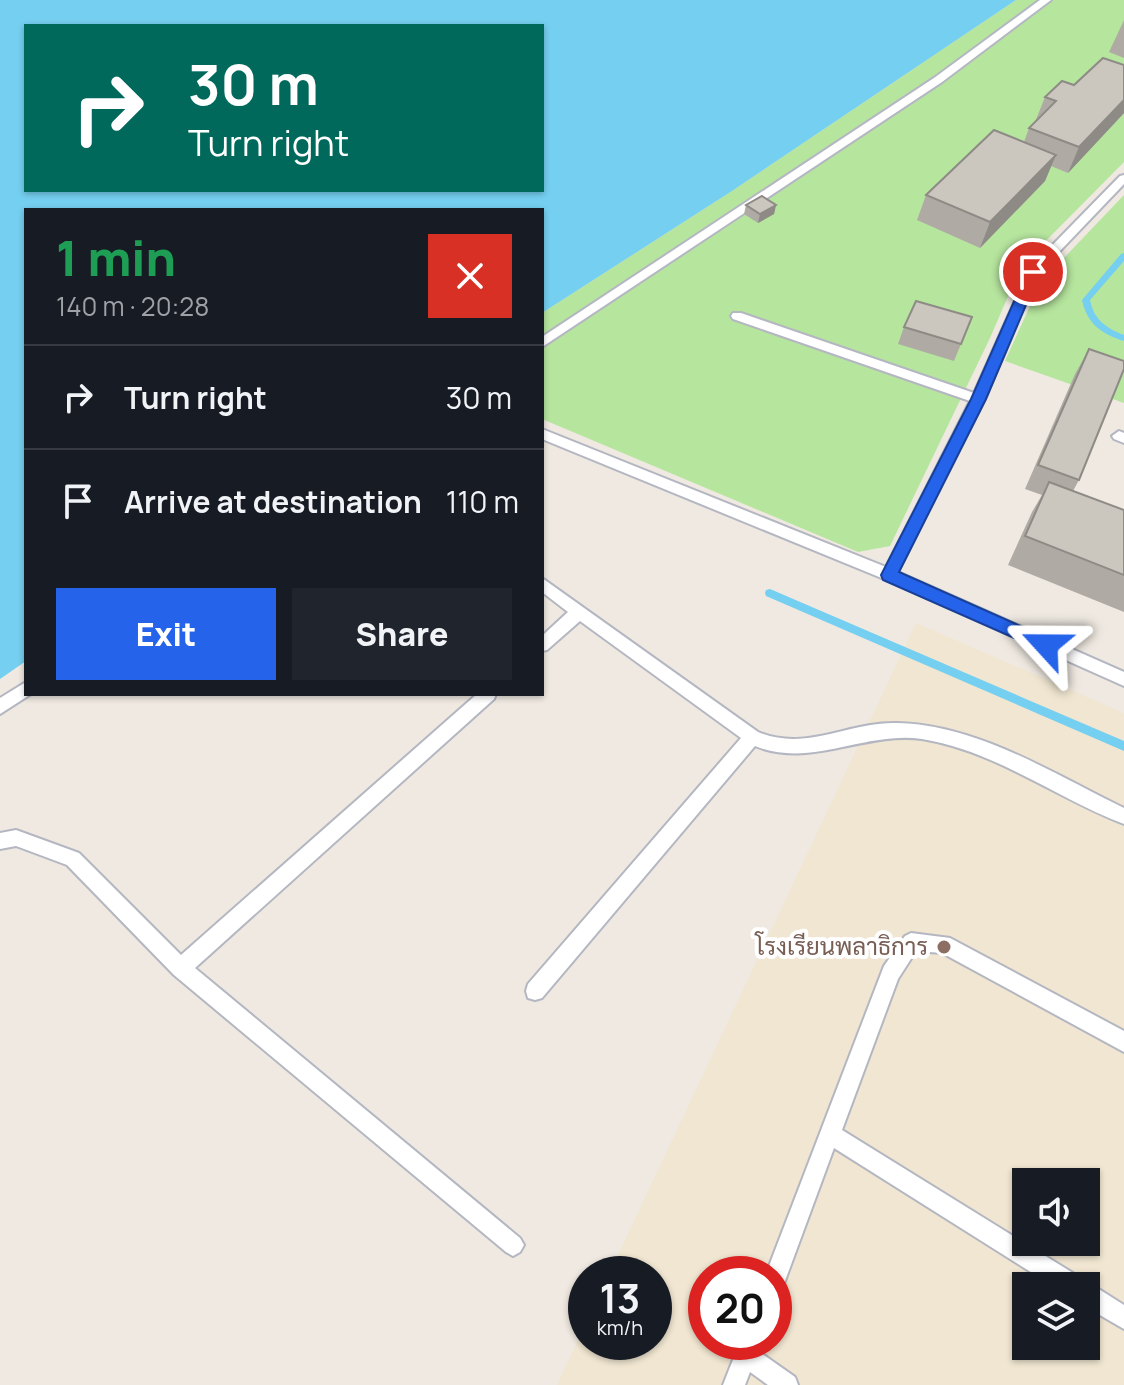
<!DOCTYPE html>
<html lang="en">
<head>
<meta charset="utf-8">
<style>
  body { margin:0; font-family:Manrope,Sarabun,sans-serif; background:#20242c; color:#f1f3f6; height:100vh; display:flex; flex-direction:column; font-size:30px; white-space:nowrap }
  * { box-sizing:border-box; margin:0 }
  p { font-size:26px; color:#9ea1a6 }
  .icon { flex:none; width:44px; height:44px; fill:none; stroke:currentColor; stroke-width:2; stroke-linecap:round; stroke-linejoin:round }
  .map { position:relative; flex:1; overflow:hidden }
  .sheet { position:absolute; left:24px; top:208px; width:520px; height:488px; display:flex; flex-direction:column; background:#171b24; border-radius:0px; box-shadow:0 2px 6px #0004 }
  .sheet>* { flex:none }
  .banner { position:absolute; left:24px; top:24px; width:520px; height:168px; border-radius:0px; box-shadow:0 2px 6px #0004; background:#00695c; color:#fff; overflow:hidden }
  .buttons { position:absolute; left:1012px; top:1168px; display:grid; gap:16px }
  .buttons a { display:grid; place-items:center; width:88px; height:88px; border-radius:0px; background:#171b24; box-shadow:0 2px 6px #0004; font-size:40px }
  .speed { position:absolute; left:568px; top:1256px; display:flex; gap:16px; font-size:40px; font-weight:700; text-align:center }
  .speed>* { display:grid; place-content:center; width:104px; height:104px; border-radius:50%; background:#171b24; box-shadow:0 2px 6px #0004; line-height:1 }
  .speed small { font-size:20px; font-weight:400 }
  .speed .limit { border:12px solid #d22; background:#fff; color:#111 }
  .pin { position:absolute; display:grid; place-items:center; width:68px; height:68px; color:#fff; margin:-34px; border:4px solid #fff; border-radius:50%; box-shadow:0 2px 8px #0007 }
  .me { position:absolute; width:88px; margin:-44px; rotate:294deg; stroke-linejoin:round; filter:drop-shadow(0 0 6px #0008) }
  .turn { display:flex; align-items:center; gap:28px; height:168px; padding:0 32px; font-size:36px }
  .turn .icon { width:104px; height:104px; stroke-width:2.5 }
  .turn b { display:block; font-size:56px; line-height:68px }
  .round { display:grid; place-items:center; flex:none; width:84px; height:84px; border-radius:0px; background:#20242c }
  .headline { display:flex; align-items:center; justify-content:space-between; height:136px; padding:0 32px }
  h1 { font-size:48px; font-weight:800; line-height:60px; color:#1e9e55 }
  .button { display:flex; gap:16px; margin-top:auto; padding:16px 32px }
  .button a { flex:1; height:92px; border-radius:0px; background:#2563eb; color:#fff; font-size:32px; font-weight:800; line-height:92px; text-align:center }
  .button a+a { background:#20242c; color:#f1f3f6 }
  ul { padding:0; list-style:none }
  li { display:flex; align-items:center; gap:24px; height:104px; padding:0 32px; border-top:2px solid #363941 }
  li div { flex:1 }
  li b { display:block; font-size:30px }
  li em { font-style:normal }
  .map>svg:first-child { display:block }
</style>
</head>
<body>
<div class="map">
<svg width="1124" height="1385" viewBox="0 0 1124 1385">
  <rect width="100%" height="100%" fill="#efe9e1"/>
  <path fill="#f0e6d1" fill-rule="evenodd" d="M 916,623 L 1124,713 L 1124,1385 L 557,1385 L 586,1323 L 586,1342 L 654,1342 L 654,1274 L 609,1274 ZM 1026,1182 L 1086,1182 L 1086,1242 L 1026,1242 ZM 706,1274 L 774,1274 L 774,1342 L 706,1342 ZM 1026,1286 L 1086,1286 L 1086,1346 L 1026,1346 Z"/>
  <g fill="#b6e59e">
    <polygon points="1016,0 1124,0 1124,162 1021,266 990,338 890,546 858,552 542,419 542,313 732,191"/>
    <polygon points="1124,195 1124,403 1005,361 1041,282"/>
  </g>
  <path fill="#75cff0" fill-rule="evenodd" d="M 0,0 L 1016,0 L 732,191 L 542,313 L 542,210 L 26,210 L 26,661 L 0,679 ZM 26,26 L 542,26 L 542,190 L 26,190 Z"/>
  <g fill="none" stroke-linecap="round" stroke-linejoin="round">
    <g fill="#75cff0" fill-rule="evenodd">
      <path d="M 1124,253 L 1124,261 L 1090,300 C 1094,320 1106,328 1124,335 L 1124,341 C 1102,334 1087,324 1082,300 L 1121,254 Z"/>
      <polygon points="770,589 1124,741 1124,751 766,596 765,593 766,590"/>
    </g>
    <g stroke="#b4b7c1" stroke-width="4">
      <g id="lane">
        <polygon points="1040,0 1051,0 942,82 542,347 542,337 934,78"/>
        <polygon points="1124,175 1124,184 1038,274 985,399 898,572 1124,672 1124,686 884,579 542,439 542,429 886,567 970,401 733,319 731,316 733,313 741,313 974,393 1029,269 1120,176"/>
        <polygon points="1119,431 1124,433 1124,443 1114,439 1112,436"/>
        <path d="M 542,578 L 758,732 C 805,752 848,722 896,723 C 976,724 1054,774 1124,808 L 1124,824 C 1056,798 996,751 922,739 C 865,731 810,769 755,746 L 542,998 L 535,1000 L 528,998 L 526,991 L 528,984 L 741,738 L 580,621 L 547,650 L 542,651 L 542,636 L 568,612 L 542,592 Z"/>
        <polygon points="26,682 26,694 31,694 0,714 0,698"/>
        <polygon points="477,694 496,694 494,699 195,968 520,1238 524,1245 520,1252 513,1256 506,1252 174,975 67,865 16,846 0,849 0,833 16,830 79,853 181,955"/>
        <polygon points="911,933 950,938 1124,1031 1124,1052 942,953 916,951 898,979 842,1130 1081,1278 1083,1284 1094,1286 1124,1305 1124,1329 1086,1307 1086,1286 1053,1286 834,1148 782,1289 774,1292 774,1274 766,1274 884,966 905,936"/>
        <polygon points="740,1342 762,1342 758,1351 795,1377 798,1385 768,1385 750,1372 745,1385 723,1385"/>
      </g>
    </g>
    <use href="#lane" fill="#fff" fill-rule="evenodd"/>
  </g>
  <g fill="#afaba4">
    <polygon points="1124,20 1124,58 1109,52"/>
    <polygon points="1124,65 1124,113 1068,173 1051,166 1045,181 980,248 917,220 926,195 1024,142 1029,128 1035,122 1045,97"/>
    <polygon points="746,205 776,205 774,214 758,223 744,214"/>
    <polygon points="972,317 954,361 898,344 904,327"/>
    <polygon points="1089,349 1079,480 1073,491 1124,510 1124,612 1008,565 1032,512 1042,495 1025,489 1075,374"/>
  </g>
  <g fill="#8e8b86">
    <polygon points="1124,100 1124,113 1068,173 1079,147"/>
    <polygon points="1056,155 1045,181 980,248 990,222"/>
    <polygon points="776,205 774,214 758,223 760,214"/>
  </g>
  <g fill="#cbc7bf" stroke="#8e8b86" stroke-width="2">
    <polygon points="1103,58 1124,65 1124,100 1079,147 1029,128 1056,101 1045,97 1062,81 1074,85"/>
    <polygon points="994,130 1056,155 990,222 926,195"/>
    <polygon points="762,196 776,205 760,214 746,205"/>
    <polygon points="916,301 972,317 961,344 904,327"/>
    <polygon points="1089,349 1124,361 1124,369 1079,480 1038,465"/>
    <polygon points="1049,482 1124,510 1124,575 1025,536"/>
  </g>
  <polygon fill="#2563eb" stroke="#184099" stroke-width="2" points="1033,268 1040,272 986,399 899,572 1052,640 1055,645 1052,650 1046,652 883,580 881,575 971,399 1027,272"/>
  <circle fill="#8d6e63" stroke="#fff" stroke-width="3" cx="944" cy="947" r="8"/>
  <g text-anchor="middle" stroke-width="8" stroke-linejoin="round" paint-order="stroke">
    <g font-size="24" fill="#785e54" stroke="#fff" text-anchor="end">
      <text x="928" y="955">โรงเรียนพลาธิการ</text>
    </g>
  </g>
</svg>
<div class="buttons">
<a><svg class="icon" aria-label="sound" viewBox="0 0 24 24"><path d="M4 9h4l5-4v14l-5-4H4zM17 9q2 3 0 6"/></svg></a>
<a><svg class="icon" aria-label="layers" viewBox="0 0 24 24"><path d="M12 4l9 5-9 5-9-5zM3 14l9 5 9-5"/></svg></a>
</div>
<div class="speed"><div>13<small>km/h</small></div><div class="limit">20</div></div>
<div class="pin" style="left:1033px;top:272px;background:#d93025"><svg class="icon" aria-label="arrive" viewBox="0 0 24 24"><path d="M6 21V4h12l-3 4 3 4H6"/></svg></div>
<svg class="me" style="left:1046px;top:645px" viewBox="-20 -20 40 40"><path d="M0-17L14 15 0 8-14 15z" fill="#2563eb" stroke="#fff" stroke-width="4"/></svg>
<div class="banner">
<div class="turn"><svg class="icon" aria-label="right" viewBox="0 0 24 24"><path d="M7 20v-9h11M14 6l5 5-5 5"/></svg><div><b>30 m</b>Turn right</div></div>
</div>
<section class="sheet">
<div class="headline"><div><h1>1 min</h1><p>140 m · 20:28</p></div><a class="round" style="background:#d93025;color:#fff"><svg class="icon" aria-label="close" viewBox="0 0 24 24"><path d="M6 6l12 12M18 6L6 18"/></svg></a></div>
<ul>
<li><svg class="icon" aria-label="right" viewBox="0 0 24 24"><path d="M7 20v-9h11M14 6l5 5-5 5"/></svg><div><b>Turn right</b></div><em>30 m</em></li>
<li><svg class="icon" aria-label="arrive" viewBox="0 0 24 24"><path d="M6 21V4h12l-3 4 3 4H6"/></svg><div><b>Arrive at destination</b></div><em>110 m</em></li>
</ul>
<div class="button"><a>Exit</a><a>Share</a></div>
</section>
</div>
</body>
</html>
